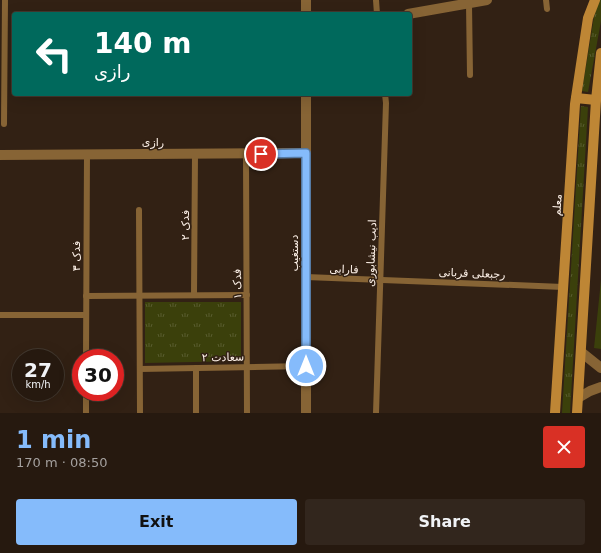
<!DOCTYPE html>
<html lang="en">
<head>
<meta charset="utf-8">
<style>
  body { margin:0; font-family:"DejaVu Sans","Noto Naskh Arabic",sans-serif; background:#32261d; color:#f1f3f6; height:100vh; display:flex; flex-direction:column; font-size:15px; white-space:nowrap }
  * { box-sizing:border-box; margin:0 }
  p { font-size:13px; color:#a4a09e }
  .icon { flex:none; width:22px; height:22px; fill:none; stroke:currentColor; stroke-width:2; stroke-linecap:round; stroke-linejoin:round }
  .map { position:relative; height:413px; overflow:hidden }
  .sheet { display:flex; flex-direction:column; background:#26190f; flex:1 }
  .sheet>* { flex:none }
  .hud { position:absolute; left:12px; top:12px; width:400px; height:84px; border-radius:4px; box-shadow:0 4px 16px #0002,0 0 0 1px #42382f; background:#00695c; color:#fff; overflow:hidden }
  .speed { position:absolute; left:12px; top:349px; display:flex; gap:8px; font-size:20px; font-weight:700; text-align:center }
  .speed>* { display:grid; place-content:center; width:52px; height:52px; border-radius:50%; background:#26190f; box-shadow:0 4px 16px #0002,0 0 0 1px #42382f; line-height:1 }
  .speed small { font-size:10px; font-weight:400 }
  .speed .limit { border:6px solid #d22; background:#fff; color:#111 }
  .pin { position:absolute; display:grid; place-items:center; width:34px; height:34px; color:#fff; margin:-17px; border:2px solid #fff; border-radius:50%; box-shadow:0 1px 4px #0007 }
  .me { position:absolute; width:44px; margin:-22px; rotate:0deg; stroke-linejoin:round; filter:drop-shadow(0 0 3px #0008) }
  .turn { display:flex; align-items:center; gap:14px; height:84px; padding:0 16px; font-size:18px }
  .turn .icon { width:52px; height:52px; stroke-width:2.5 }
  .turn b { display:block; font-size:28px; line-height:34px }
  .round { display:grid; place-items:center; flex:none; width:42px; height:42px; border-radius:4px; background:#32261d }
  .headline { display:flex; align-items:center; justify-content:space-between; height:68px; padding:0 16px }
  h1 { font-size:24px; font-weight:800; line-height:30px; color:#85bbfb }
  .cta { display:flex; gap:8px; margin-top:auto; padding:8px 16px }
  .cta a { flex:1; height:46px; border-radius:4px; background:#85bbfb; color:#111; font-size:16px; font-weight:800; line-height:46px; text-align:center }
  .cta a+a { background:#32261d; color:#f1f3f6 }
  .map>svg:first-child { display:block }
</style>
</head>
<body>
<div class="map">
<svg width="601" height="413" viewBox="0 0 601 413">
  <defs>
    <pattern id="grass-tufts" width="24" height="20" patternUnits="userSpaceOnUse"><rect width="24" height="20" fill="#3b400b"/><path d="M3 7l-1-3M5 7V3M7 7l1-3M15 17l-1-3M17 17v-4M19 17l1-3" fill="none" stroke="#585c2f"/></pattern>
  </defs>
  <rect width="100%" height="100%" fill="#322114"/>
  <g fill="url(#grass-tufts)">
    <polygon points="599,0 601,0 601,21 588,92 582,91 594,17"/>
    <polygon points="581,106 588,107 570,413 562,413"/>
    <polygon points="145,302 241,302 241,361 145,363"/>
  </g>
  <polygon fill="#3b400b" points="601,280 601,349 594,348"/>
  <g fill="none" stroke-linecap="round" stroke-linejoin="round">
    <g stroke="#876435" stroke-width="6">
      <polyline points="376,0 377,14"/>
      <polyline points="546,0 547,9"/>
      <polyline points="469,4 470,75"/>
      <polyline points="4,124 5,0"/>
      <polyline points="246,154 247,413"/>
      <polyline points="139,210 140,413"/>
      <polyline points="306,277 563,287"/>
      <polyline points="194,295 195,154"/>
      <polyline points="86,296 247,295"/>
      <polyline points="0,315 86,315"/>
      <polyline points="86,358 87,154"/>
      <polyline points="140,369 306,366"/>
      <polyline points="86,413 86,392"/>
      <polyline points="196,413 196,368"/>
      <polyline points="376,413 386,103 385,94"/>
    </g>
    <g stroke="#876435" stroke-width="10">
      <polyline points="306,14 306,0"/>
      <polyline points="408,14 487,0"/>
      <polyline points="0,155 306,153"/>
      <polyline points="306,413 306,94"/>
    </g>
    <g stroke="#876435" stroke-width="10">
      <polyline points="581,352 601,368"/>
      <polyline points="578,398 590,391 601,387"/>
    </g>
    <g stroke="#be8635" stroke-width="10">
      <polyline points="576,98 596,100"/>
      <polyline points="555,413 575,104 588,18 595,0"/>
      <polyline points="577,413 596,100 601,53"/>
    </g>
  </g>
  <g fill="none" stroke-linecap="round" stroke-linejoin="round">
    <g stroke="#567aa3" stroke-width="10">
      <polyline id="route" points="261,154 306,153 306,366"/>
    </g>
    <use href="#route" stroke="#85bbfb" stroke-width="7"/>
  </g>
  <g text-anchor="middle" stroke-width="3" stroke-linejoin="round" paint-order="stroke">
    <g font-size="11" fill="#fef2e9" stroke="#322114">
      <text x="153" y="146">رازی</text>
      <text transform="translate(557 205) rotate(-86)" y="4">معلم</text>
      <text transform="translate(185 225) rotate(-90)" y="4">فدک ۲</text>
      <text transform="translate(294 253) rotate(-90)" y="4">دستغیب</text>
      <text transform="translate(371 253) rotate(-88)" y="4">ادیب نیشابوری</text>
      <text transform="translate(76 256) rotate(-90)" y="4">فدک ۳</text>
      <text transform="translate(344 269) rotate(2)" y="4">فارابی</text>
      <text transform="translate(472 273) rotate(2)" y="4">رجبعلی قربانی</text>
      <text transform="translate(237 284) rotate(-91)" y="4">فدک ۱</text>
      <text transform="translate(223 357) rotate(-1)" y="4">سعادت ۲</text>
    </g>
  </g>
</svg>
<div class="speed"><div>27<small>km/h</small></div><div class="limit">30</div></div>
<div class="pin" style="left:261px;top:154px;background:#d93025"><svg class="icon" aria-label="arrive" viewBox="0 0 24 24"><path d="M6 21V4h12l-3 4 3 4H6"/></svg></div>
<svg class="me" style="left:306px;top:366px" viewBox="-20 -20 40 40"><circle r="17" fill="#85bbfb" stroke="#fff" stroke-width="3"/><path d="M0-11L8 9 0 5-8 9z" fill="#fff"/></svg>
<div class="hud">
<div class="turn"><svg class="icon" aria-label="left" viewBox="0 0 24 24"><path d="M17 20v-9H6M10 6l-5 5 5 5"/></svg><div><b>140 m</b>رازی</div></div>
</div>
</div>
<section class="sheet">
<div class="headline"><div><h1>1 min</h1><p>170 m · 08:50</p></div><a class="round" style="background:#d93025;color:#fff"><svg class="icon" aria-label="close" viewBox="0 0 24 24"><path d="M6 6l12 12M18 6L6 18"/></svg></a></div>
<div class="cta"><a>Exit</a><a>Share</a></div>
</section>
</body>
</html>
